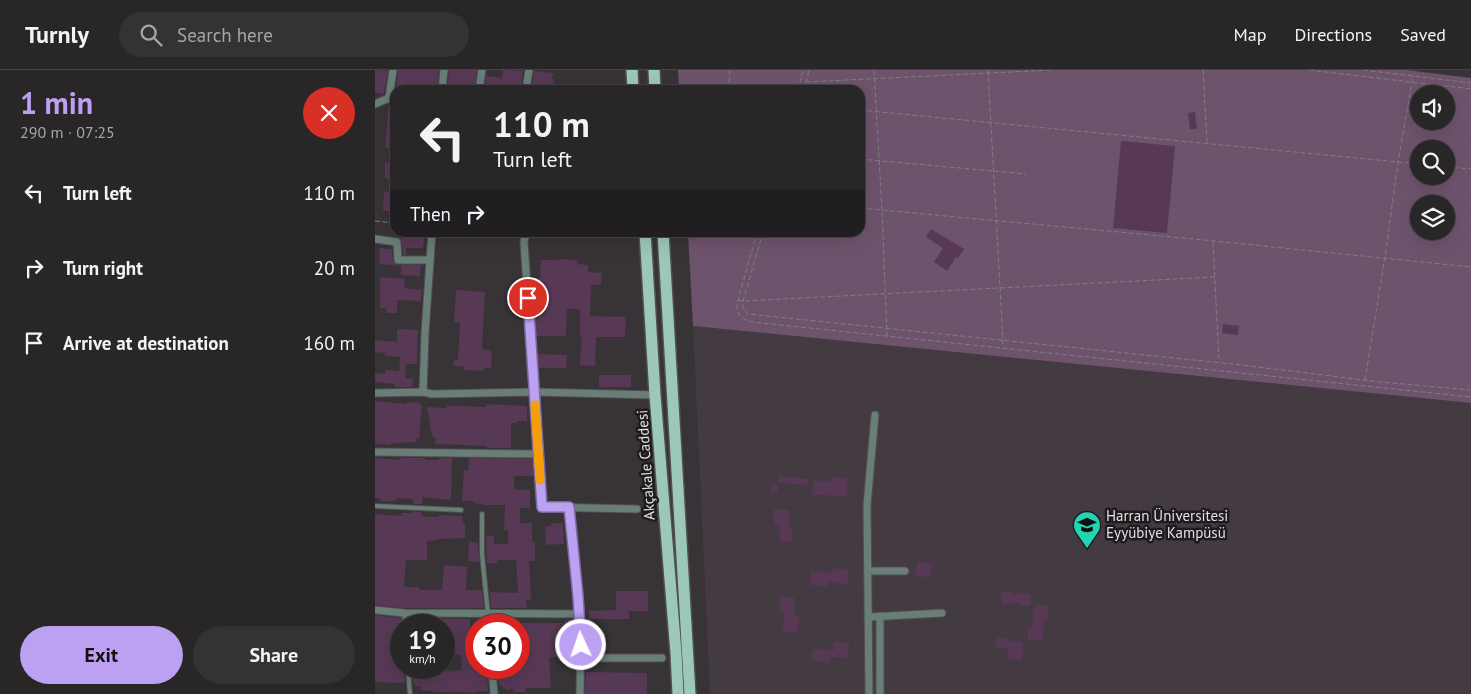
<!DOCTYPE html>
<html lang="en">
<head>
<meta charset="utf-8">
<style>
  body { margin:0; font-family:"PT Sans",sans-serif; background:#353234; color:#f1f3f6; height:100vh; display:flex; flex-direction:column; font-size:19px; white-space:nowrap }
  * { box-sizing:border-box; margin:0 }
  p { font-size:16px; color:#a5a5a8 }
  .icon { flex:none; width:28px; height:28px; fill:none; stroke:currentColor; stroke-width:2; stroke-linecap:round; stroke-linejoin:round }
  .map { position:relative; flex:1; overflow:hidden }
  .side { display:flex; flex-direction:column; background:#292628; width:375px }
  .side>* { flex:none }
  .banner { position:absolute; left:15px; top:15px; width:475px; height:152px; border-radius:15px; box-shadow:0 5px 20px #0002,0 0 0 1px #454345; background:#292628; color:#f1f3f6; overflow:hidden }
  .controls { position:absolute; left:1035px; top:15px; display:grid; gap:10px }
  .controls a { display:grid; place-items:center; width:45px; height:45px; border-radius:50%; background:#292628; box-shadow:0 5px 20px #0002,0 0 0 1px #454345; font-size:25px }
  .speed { position:absolute; left:15px; top:544px; display:flex; gap:10px; font-size:25px; font-weight:700; text-align:center }
  .speed>* { display:grid; place-content:center; width:65px; height:65px; border-radius:50%; background:#292628; box-shadow:0 5px 20px #0002,0 0 0 1px #454345; line-height:1 }
  .speed small { font-size:12px; font-weight:400 }
  .speed .limit { border:8px solid #d22; background:#fff; color:#111 }
  .pin { position:absolute; display:grid; place-items:center; width:42px; height:42px; color:#fff; margin:-21px; border:2px solid #fff; border-radius:50%; box-shadow:0 1px 5px #0007 }
  .me { position:absolute; width:55px; margin:-28px; rotate:357deg; stroke-linejoin:round; filter:drop-shadow(0 0 4px #0008) }
  .turn { display:flex; align-items:center; gap:18px; height:105px; padding:0 20px; font-size:22px }
  .turn .icon { width:65px; height:65px; stroke-width:2.5 }
  .turn b { display:block; font-size:35px; line-height:42px }
  .then { display:flex; align-items:center; height:48px; padding:0 20px; background:#0003; gap:10px; font-size:19px }
  .round { display:grid; place-items:center; flex:none; width:52px; height:52px; border-radius:26px; background:#353234 }
  .head { display:flex; align-items:center; justify-content:space-between; height:85px; padding:0 20px }
  h1 { font-size:30px; font-weight:700; line-height:38px; color:#bca0f2 }
  .button { display:flex; gap:10px; margin-top:auto; padding:10px 20px }
  .button a { flex:1; height:58px; border-radius:30px; background:#bca0f2; color:#111; font-size:20px; font-weight:700; line-height:58px; text-align:center }
  .button a+a { background:#353234; color:#f1f3f6 }
  ul { padding:0; list-style:none }
  li { display:flex; align-items:center; gap:15px; height:75px; padding:0 20px }
  li div { flex:1 }
  li b { display:block; font-size:19px }
  li em { font-style:normal }
  header { display:flex; align-items:center; gap:30px; box-sizing:border-box; height:70px; padding:0 25px; background:#292628; border-bottom:1px solid #454345 }
  header strong { font-size:24px }
  nav { display:flex; gap:28px; margin-inline-start:auto; font-size:18px }
  .search { width:350px; height:45px; background:#353234; display:flex; align-items:center; gap:12px; box-sizing:border-box; padding:0 18px; border-radius:28px; color:#a5a5a8; font-size:19px }
  main { display:flex; flex:1; min-height:0 }
  .map>svg:first-child { display:block }
</style>
</head>
<body>
<header>
<strong>Turnly</strong>
<div class="search"><svg class="icon" aria-label="search" viewBox="0 0 24 24"><circle cx="10" cy="10" r="6"/><path d="M15 15l6 6"/></svg>Search here</div>
<nav><a>Map</a><a>Directions</a><a>Saved</a></nav>
</header>
<main>
<section class="side">
<div class="head"><div><h1>1 min</h1><p>290 m · 07:25</p></div><a class="round" style="background:#d93025;color:#fff"><svg class="icon" aria-label="close" viewBox="0 0 24 24"><path d="M6 6l12 12M18 6L6 18"/></svg></a></div>
<ul>
<li><svg class="icon" aria-label="left" viewBox="0 0 24 24"><path d="M17 20v-9H6M10 6l-5 5 5 5"/></svg><div><b>Turn left</b></div><em>110 m</em></li>
<li><svg class="icon" aria-label="right" viewBox="0 0 24 24"><path d="M7 20v-9h11M14 6l5 5-5 5"/></svg><div><b>Turn right</b></div><em>20 m</em></li>
<li><svg class="icon" aria-label="arrive" viewBox="0 0 24 24"><path d="M6 21V4h12l-3 4 3 4H6"/></svg><div><b>Arrive at destination</b></div><em>160 m</em></li>
</ul>
<div class="button"><a>Exit</a><a>Share</a></div>
</section>
<div class="map">
<svg width="1096" height="624" viewBox="0 0 1096 624">
  <rect width="100%" height="100%" fill="#373336"/>
  <polygon fill="#433a42" points="318,256 1096,333 1096,624 335,624"/>
  <path fill="#6e536c" fill-rule="evenodd" d="M 303,0 L 1032,0 L 1096,8 L 1096,333 L 318,256 L 313,163 L 485,162 L 485,20 L 304,20 ZM 1044,24 L 1071,24 L 1071,51 L 1044,51 ZM 1044,79 L 1071,79 L 1071,106 L 1044,106 ZM 1044,134 L 1071,134 L 1071,161 L 1044,161 Z"/>
  <g fill="#573955">
    <polygon points="0,0 13,1 9,24 0,23"/>
    <polygon points="23,0 64,0 62,20 21,20"/>
    <polygon points="74,0 102,0 99,20 72,20"/>
    <polygon points="128,0 148,1 146,20 116,20 110,19 111,6 127,8"/>
    <polygon points="159,1 178,3 177,8 179,9 178,20 156,20"/>
    <polygon points="14,34 20,34 20,79 10,78"/>
    <polygon points="820,42 822,59 815,59 813,43"/>
    <polygon points="746,71 800,76 792,163 738,158"/>
    <polygon points="10,92 20,93 20,109 10,108"/>
    <polygon points="9,122 20,122 20,141 8,141"/>
    <polygon points="556,159 589,179 583,188 581,187 572,201 559,192 568,178 551,167"/>
    <polygon points="26,162 50,162 48,178 31,178 31,185 28,185"/>
    <polygon points="5,178 17,179 18,191 21,195 46,195 45,206 26,205 26,196 4,194"/>
    <polygon points="183,189 203,190 202,194 213,195 213,202 227,203 226,215 216,215 215,246 251,247 250,267 221,267 220,296 205,295 207,267 205,267 205,239 192,239 191,266 161,266 157,208 165,208 166,190 183,190"/>
    <polygon points="5,207 30,209 29,218 47,220 46,231 22,230 22,243 11,243 11,238 5,238"/>
    <polygon points="81,220 110,222 107,279 116,280 116,284 117,284 116,298 110,298 109,301 89,300 89,297 78,296 79,290 83,290 85,253 79,252"/>
    <polygon points="848,254 864,256 863,265 847,263"/>
    <polygon points="22,259 43,260 42,294 31,294 30,308 38,309 37,317 20,317 20,314 0,312 0,303 10,304 10,300 24,301 25,287 10,286 10,283 0,282 0,270 22,272"/>
    <polygon points="162,284 192,285 191,298 163,298"/>
    <rect x="224" y="305" width="32" height="12"/>
    <polygon points="0,331 32,334 32,332 45,333 45,335 47,335 44,369 41,369 41,372 16,373 16,375 0,374"/>
    <polygon points="111,334 152,336 152,351 142,351 142,353 136,353 136,378 112,378 112,376 60,374 61,368 57,366 52,337 71,338 72,336 85,336 111,337"/>
    <polygon points="0,388 25,390 25,388 50,388 50,390 64,390 64,388 77,388 76,430 47,427 47,434 38,434 38,429 21,428 21,431 5,431 5,428 0,428"/>
    <polygon points="94,388 158,389 160,406 139,406 139,419 155,420 155,438 145,438 145,453 157,453 157,472 160,471 160,491 154,491 156,530 151,530 152,538 116,538 115,522 143,523 141,490 123,490 123,493 112,493 111,465 119,466 119,474 133,474 133,460 129,460 130,435 110,435 99,433 99,431 87,431 89,400 93,401"/>
    <polygon points="404,406 433,409 432,415 403,413"/>
    <polygon points="455,408 472,408 472,426 437,425 438,411 455,412"/>
    <rect x="396" y="415" width="7" height="8"/>
    <polygon points="399,439 414,440 414,457 417,457 417,472 405,472 404,454 399,453"/>
    <polygon points="37,441 46,442 46,445 50,446 49,447 64,447 64,445 87,446 87,453 90,453 90,468 62,469 62,470 52,471 52,490 31,490 29,517 44,517 44,520 67,520 69,495 92,497 91,520 107,520 109,538 29,538 0,535 0,444 27,446 27,443 37,443"/>
    <polygon points="176,453 188,453 189,474 171,475 170,456 177,456"/>
    <polygon points="94,472 103,473 104,492 93,491"/>
    <polygon points="543,491 558,495 555,508 540,505"/>
    <polygon points="458,498 474,500 472,515 453,512 453,517 435,515 436,500 457,503"/>
    <polygon points="241,521 273,521 273,541 254,541 254,549 214,549 214,541 241,540"/>
    <polygon points="637,521 638,524 655,523 656,535 644,536 644,533 627,534 626,522"/>
    <polygon points="405,527 419,527 419,546 424,547 423,563 408,562 409,543 404,542"/>
    <polygon points="659,535 674,535 673,550 669,551 668,571 653,570 653,558 657,558"/>
    <polygon points="0,545 26,548 26,598 29,598 30,613 0,612"/>
    <polygon points="33,548 95,549 95,561 101,561 101,601 112,601 113,621 103,622 98,623 89,622 63,622 46,620 46,616 40,616 39,613 38,613 37,598 71,598 71,601 87,600 86,585 69,584 69,555 41,553 41,555 34,555"/>
    <polygon points="199,549 200,558 199,559 198,564 198,583 190,583 190,587 174,587 176,618 150,618 150,622 139,622 138,619 132,620 124,615 122,598 144,598 144,553 189,553 189,550"/>
    <polygon points="621,567 632,568 632,571 648,572 647,590 632,589 633,579 620,578"/>
    <polygon points="459,572 474,572 473,588 455,587 455,592 436,591 438,579 459,580"/>
    <polygon points="211,602 272,603 272,624 210,624"/>
  </g>
  <g fill="none" stroke-linecap="round" stroke-linejoin="round">
    <g stroke="#524f52" stroke-width="6">
      <g id="lane">
        <polyline points="0,436 86,440"/>
        <polyline points="107,444 107,484 113,544"/>
        <polyline points="29,543 30,555"/>
        <polyline points="33,598 35,624"/>
      </g>
    </g>
    <g stroke="#524f52" stroke-width="9">
      <g id="street">
        <polyline points="67,20 69,0"/>
        <polyline points="104,20 107,0"/>
        <polyline points="151,20 154,0"/>
        <polyline points="14,28 18,0"/>
        <polyline points="0,34 14,28 20,29"/>
        <polyline points="151,162 149,172 167,437 262,439"/>
        <polyline points="0,169 22,172 23,190 55,190"/>
        <polyline points="48,322 50,263 57,162"/>
        <polyline points="0,323 48,322 57,324 159,322 280,325"/>
        <polyline points="0,382 163,384"/>
        <polyline points="194,437 206,562 205,624"/>
        <polyline points="493,501 530,501"/>
        <polyline points="0,540 29,543 205,544"/>
        <polyline points="113,545 113,555"/>
        <polyline points="505,546 505,624"/>
        <polyline points="494,547 567,543"/>
        <polyline points="206,588 287,588"/>
        <polyline points="117,598 119,624"/>
        <polyline points="494,624 492,435 500,345"/>
      </g>
    </g>
    <g stroke="#524f52" stroke-width="14">
      <g id="primary">
        <polyline points="257,0 258,20"/>
        <polyline points="279,0 280,20"/>
        <polyline points="270,162 280,325 301,583 303,624"/>
        <polyline points="288,162 315,624"/>
      </g>
    </g>
    <g stroke="#817e81" stroke-width="1" stroke-dasharray="5 2.5" stroke-linecap="butt">
      <polyline points="499,0 507,140 512,266"/>
      <polyline points="613,0 628,271 627,277"/>
      <polyline points="828,0 832,72"/>
      <polyline points="934,0 1096,19"/>
      <polyline points="988,0 1096,13"/>
      <polyline points="431,12 676,0"/>
      <polyline points="353,20 355,0"/>
      <polyline points="423,20 428,0"/>
      <polyline points="429,20 434,0"/>
      <polyline points="485,40 1044,94"/>
      <polyline points="485,89 651,104"/>
      <polyline points="1071,97 1096,99"/>
      <polyline points="485,138 819,169 1096,197"/>
      <polyline points="0,151 20,153"/>
      <path d="M 382,162 L 362,234 C 362,246 367,249 377,252 L 1096,327"/>
      <polyline points="388,162 368,231 368,239 373,244 867,295 1005,312 1096,320"/>
      <polyline points="838,172 844,292"/>
      <polyline points="363,230 368,231 840,207"/>
      <polyline points="990,310 1010,187 1023,92 1038,6"/>
    </g>
    <use href="#lane" stroke="#697e77" stroke-width="4"/>
    <use href="#street" stroke="#697e77" stroke-width="7"/>
    <use href="#primary" stroke="#9bc8ba" stroke-width="11"/>
  </g>
  <g fill="none" stroke-linecap="round" stroke-linejoin="round">
    <g stroke="#7a689d" stroke-width="12">
      <polyline id="route" points="153,228 167,437 194,437 203,526 206,575"/>
    </g>
    <use href="#route" stroke="#bca0f2" stroke-width="9"/>
    <polyline stroke="#f59e0b" stroke-width="9" points="160,335 165,410"/>
  </g>
  <defs>
    <g id="university-pin" transform="scale(1.4375)"><path d="M0 17L-7.5 6A9.5 9.5 0 1 1 7.5 6Z" fill="#21d5b0" stroke="#1d1b1d"/><path d="M0-5L7-2L0 1L-7-2ZM-4 1L0 2.5L4 1V4Q0 6-4 4Z" fill="#111"/></g>
  </defs>
  <g fill-rule="evenodd">
    <use href="#university-pin" x="712" y="455"/>
  </g>
  <g text-anchor="middle" stroke-width="5" stroke-linejoin="round" paint-order="stroke">
    <g font-size="15" fill="#e2dfe2" stroke="#1d1b1d">
      <text transform="translate(271 395) rotate(-94)" y="5">Akçakale Caddesi</text>
    </g>
    <g font-size="15" fill="#e2dfe2" stroke="#1d1b1d" text-anchor="start">
      <text x="731" y="451">Harran Üniversitesi<tspan x="731" dy="17">Eyyübiye Kampüsü</tspan></text>
    </g>
  </g>
</svg>
<div class="controls">
<a><svg class="icon" aria-label="sound" viewBox="0 0 24 24"><path d="M4 9h4l5-4v14l-5-4H4zM17 9q2 3 0 6"/></svg></a>
<a><svg class="icon" aria-label="search" viewBox="0 0 24 24"><circle cx="10" cy="10" r="6"/><path d="M15 15l6 6"/></svg></a>
<a><svg class="icon" aria-label="layers" viewBox="0 0 24 24"><path d="M12 4l9 5-9 5-9-5zM3 14l9 5 9-5"/></svg></a>
</div>
<div class="speed"><div>19<small>km/h</small></div><div class="limit">30</div></div>
<div class="pin" style="left:153px;top:228px;background:#d93025"><svg class="icon" aria-label="arrive" viewBox="0 0 24 24"><path d="M6 21V4h12l-3 4 3 4H6"/></svg></div>
<svg class="me" style="left:206px;top:575px" viewBox="-20 -20 40 40"><circle r="17" fill="#bca0f2" stroke="#fff" stroke-width="3"/><path d="M0-11L8 9 0 5-8 9z" fill="#fff"/></svg>
<div class="banner">
<div class="turn"><svg class="icon" aria-label="left" viewBox="0 0 24 24"><path d="M17 20v-9H6M10 6l-5 5 5 5"/></svg><div><b>110 m</b>Turn left</div></div>
<div class="then">Then<svg class="icon" aria-label="right" viewBox="0 0 24 24"><path d="M7 20v-9h11M14 6l5 5-5 5"/></svg></div>
</div>
</div>
</main>
</body>
</html>
